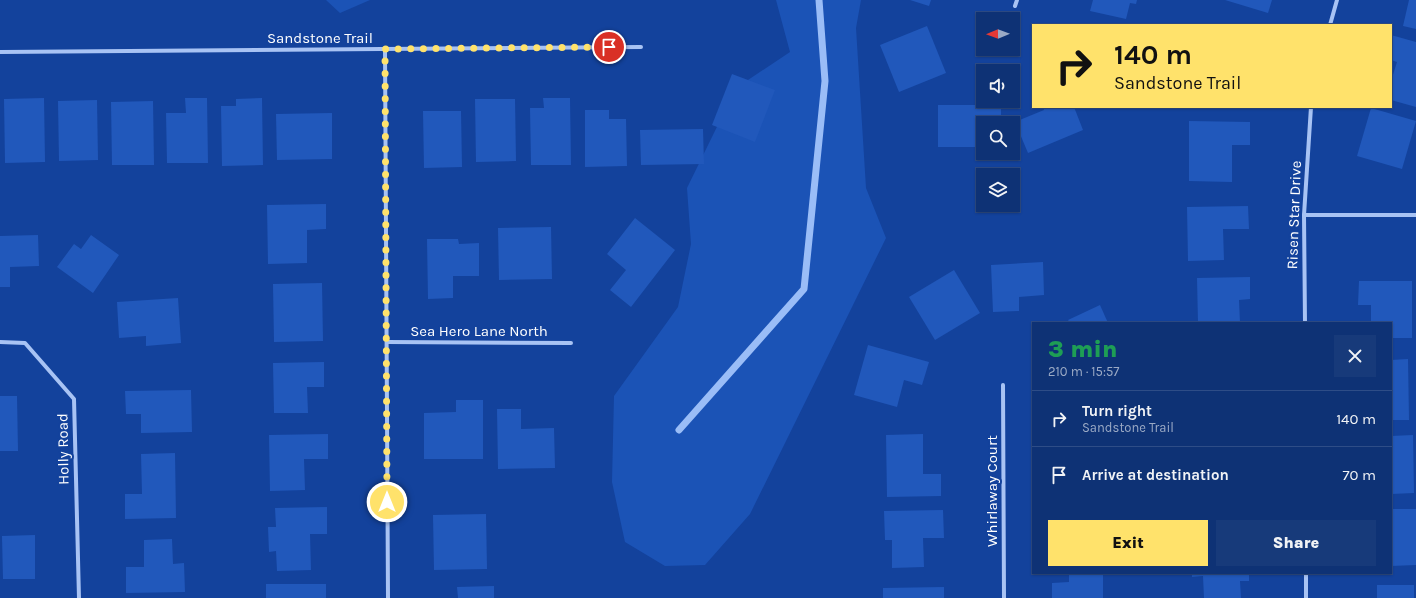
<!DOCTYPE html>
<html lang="en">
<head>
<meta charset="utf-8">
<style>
  body { margin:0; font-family:Karla,sans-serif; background:#173a7a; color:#f1f3f6; height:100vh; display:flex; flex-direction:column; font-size:15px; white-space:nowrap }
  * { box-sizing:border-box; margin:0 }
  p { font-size:13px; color:#9baac5 }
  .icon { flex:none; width:22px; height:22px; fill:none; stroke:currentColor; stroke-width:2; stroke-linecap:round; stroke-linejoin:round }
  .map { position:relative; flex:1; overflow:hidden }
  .panel { position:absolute; left:1032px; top:322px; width:360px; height:252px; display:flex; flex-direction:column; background:#0e3275; border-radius:0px; box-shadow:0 1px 3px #0004,0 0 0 1px #2e4d87 }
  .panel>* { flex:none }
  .top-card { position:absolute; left:1032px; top:24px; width:360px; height:84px; border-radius:0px; box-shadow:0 1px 3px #0004,0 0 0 1px #2e4d87; background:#ffe26b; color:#111; overflow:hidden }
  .needle { width:26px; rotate:269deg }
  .tools { position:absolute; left:976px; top:12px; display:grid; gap:8px }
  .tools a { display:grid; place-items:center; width:44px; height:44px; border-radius:0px; background:#0e3275; box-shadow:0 1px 3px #0004,0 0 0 1px #2e4d87; font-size:20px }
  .pin { position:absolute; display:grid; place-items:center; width:34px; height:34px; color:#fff; margin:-17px; border:2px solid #fff; border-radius:50%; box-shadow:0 1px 4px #0007 }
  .me { position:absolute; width:44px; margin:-22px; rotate:0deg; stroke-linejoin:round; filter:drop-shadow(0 0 3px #0008) }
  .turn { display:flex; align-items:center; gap:14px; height:84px; padding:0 16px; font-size:18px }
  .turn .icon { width:52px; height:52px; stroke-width:2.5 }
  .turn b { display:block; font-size:28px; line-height:34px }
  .round { display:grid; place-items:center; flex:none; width:42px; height:42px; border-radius:0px; background:#173a7a }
  .overview { display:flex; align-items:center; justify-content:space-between; height:68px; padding:0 16px }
  h1 { font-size:24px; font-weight:800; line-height:30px; color:#1e9e55 }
  .cta { display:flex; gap:8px; margin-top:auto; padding:8px 16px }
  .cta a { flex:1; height:46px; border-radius:0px; background:#ffe26b; color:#111; font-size:16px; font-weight:800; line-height:46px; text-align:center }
  .cta a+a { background:#173a7a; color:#f1f3f6 }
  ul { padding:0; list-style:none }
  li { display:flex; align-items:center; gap:12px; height:56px; padding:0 16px; border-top:1px solid #2e4d87 }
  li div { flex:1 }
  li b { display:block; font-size:15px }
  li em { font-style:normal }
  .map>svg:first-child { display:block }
</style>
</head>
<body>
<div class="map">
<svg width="1416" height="598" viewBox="0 0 1416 598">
  <rect width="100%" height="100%" fill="#13429c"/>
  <g fill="#1b53b6">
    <polygon points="326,0 370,0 340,13"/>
    <polygon points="776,0 861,0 856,28 866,188 886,238 750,514 705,565 665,566 625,542 612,482 614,396 678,307 691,244 687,188 736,88 790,52"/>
  </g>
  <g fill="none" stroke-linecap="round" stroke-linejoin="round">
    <polyline stroke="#9abdf7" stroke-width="7" points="679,430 804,289 825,81 819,0"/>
  </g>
  <g fill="#2158bb">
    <polygon points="910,0 931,0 929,6"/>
    <polygon points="1093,0 1137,0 1136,4 1130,3 1126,19 1090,11"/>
    <polygon points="1225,0 1272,0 1268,13"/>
    <polygon points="1409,0 1416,0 1416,29 1403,26"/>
    <polygon points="927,26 946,73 899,92 880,45"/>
    <polygon points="1391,35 1416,42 1416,107 1391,100 1391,81 1397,62 1391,60"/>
    <polygon points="732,74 775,90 755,142 712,125"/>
    <polygon points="983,91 983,101 1001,101 1001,123 983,123 983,147 938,147 938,105 977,105 977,92"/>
    <polygon points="44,98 45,162 5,163 4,99"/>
    <polygon points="185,98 207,98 208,163 167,163 166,113 186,113"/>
    <polygon points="262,98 263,165 222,166 221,106 236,106 236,99"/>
    <polygon points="543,98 570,98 571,165 531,165 530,108 544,108"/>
    <polygon points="475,99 515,99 516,161 476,162"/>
    <polygon points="97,100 98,160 59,161 58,101"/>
    <polygon points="153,101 154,165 112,165 111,102"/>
    <polygon points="1043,107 1074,107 1083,130 1028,153 1015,122 1044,110"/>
    <polygon points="1371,108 1416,121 1402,169 1357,156"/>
    <polygon points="585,110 609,110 609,119 626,119 627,166 585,167"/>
    <polygon points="423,111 461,111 462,167 424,168"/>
    <polygon points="332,113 332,159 277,160 276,114"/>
    <polygon points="1189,121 1250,122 1250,145 1232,145 1232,182 1189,181"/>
    <polygon points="703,129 704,164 641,165 640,130"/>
    <polygon points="326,204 326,229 307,230 307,263 268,264 267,205"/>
    <polygon points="1248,206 1249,229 1223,229 1224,260 1188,261 1187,207"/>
    <polygon points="635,218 675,250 631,307 610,290 626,270 607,254"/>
    <polygon points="551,227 552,279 499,280 498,228"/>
    <polygon points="38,235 39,266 10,267 10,287 0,287 0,236"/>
    <polygon points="91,235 119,255 93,293 57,267 74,244 81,249"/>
    <polygon points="427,239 458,239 459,244 479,243 479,276 453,276 453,298 428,299"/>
    <polygon points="1043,262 1044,295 1019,297 1019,311 993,312 991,265"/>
    <polygon points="954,270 980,313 935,340 909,297"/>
    <polygon points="1250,277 1250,299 1239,300 1240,323 1198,323 1197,278"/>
    <polygon points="1359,281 1412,281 1412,338 1391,338 1391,323 1371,323 1371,305 1358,305"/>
    <polygon points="322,283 323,341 274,342 273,284"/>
    <polygon points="178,298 181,343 146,346 146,336 119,338 117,302"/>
    <polygon points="1100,305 1108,323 1070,323 1068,320"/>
    <polygon points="868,345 929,362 922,385 904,380 897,407 854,395"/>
    <polygon points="1408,359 1409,420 1391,420 1391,360"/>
    <polygon points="324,362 324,387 307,387 308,413 274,413 273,363"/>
    <polygon points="191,390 192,432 141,433 141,414 126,414 125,391"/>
    <polygon points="0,396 17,396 18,451 0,451"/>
    <polygon points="456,400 483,400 483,459 424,459 424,413 456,412"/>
    <polygon points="497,409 521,409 521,429 554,428 555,468 498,469"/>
    <polygon points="328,434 328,459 304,459 305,490 270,491 269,435"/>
    <polygon points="923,434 923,474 941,474 941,496 887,497 886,435"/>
    <polygon points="1413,435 1414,493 1391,494 1391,436"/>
    <polygon points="175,453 176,518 125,519 125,494 142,494 141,454"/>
    <polygon points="327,507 327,534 310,534 311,570 277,571 276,551 269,552 268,527 276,527 275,508"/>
    <polygon points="1391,509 1416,509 1416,565 1391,566"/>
    <polygon points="943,510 944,538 923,538 924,567 892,568 892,540 885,540 884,511"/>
    <polygon points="486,514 487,569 434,570 433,515"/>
    <polygon points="35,535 35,579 3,579 2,536"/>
    <polygon points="172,539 173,564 184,563 185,592 126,593 126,567 144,567 144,540"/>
    <polygon points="1069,573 1103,573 1103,598 1052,598 1052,583 1069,582"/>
    <polygon points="1192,573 1249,573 1249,581 1240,581 1241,598 1204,598 1203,576 1192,577"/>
    <rect x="266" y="584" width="60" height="14"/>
    <rect x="1377" y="585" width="37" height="13"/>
    <polygon points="494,586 494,598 458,598 457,587"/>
    <polygon points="944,587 944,598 883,598 883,588"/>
  </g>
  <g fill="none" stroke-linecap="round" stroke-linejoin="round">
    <g stroke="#a8c3f4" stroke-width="4">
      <polyline points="1015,6 1017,0"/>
      <polyline points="1330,25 1337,0"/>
      <polyline points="385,49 388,598"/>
      <polyline points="0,52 641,47"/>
      <polyline points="1304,215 1416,215"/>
      <polyline points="1305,323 1304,215 1311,107"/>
      <polyline points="0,342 25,343 74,399 79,598"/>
      <polyline points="387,342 571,343"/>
      <polyline points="1003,385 1004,598"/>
      <polyline points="1306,573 1306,598"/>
    </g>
  </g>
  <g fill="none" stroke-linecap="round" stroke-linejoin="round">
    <polyline stroke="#ffe26b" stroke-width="7" stroke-dasharray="0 12.6" points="387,502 385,49 609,47"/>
  </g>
  <g text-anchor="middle" stroke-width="4" stroke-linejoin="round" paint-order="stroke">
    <g font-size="15" fill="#fff" stroke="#13429c">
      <text x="320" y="43">Sandstone Trail</text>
      <text transform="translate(1294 215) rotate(-88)" y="5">Risen Star Drive</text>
      <text x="479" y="336">Sea Hero Lane North</text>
      <text transform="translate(63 449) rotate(-91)" y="5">Holly Road</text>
      <text transform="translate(992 491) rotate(-90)" y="5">Whirlaway Court</text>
    </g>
  </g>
</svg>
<div class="tools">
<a><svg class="needle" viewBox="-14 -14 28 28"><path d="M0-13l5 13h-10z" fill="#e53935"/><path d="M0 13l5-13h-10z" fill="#9baac5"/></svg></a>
<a><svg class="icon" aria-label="sound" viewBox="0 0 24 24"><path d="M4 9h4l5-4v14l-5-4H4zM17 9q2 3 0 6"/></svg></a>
<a><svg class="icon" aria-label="search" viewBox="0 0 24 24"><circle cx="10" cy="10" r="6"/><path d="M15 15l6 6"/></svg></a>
<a><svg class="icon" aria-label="layers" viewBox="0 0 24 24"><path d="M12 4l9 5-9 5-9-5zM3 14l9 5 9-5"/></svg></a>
</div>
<div class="pin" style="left:609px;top:47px;background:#d93025"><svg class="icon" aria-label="arrive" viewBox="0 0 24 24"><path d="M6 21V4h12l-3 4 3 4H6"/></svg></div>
<svg class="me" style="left:387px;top:502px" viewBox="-20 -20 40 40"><circle r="17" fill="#ffe26b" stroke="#fff" stroke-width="3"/><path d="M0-11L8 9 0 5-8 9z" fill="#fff"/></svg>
<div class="top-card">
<div class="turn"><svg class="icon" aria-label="right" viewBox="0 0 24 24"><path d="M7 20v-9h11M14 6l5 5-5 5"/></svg><div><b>140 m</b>Sandstone Trail</div></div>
</div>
<section class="panel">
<div class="overview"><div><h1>3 min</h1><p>210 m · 15:57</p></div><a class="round"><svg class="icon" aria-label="close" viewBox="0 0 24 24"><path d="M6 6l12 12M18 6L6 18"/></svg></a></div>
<ul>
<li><svg class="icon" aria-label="right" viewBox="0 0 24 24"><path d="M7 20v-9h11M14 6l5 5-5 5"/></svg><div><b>Turn right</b><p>Sandstone Trail</p></div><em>140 m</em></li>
<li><svg class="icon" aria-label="arrive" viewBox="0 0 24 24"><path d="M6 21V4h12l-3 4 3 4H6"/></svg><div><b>Arrive at destination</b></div><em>70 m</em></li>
</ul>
<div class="cta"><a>Exit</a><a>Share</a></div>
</section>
</div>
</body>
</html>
